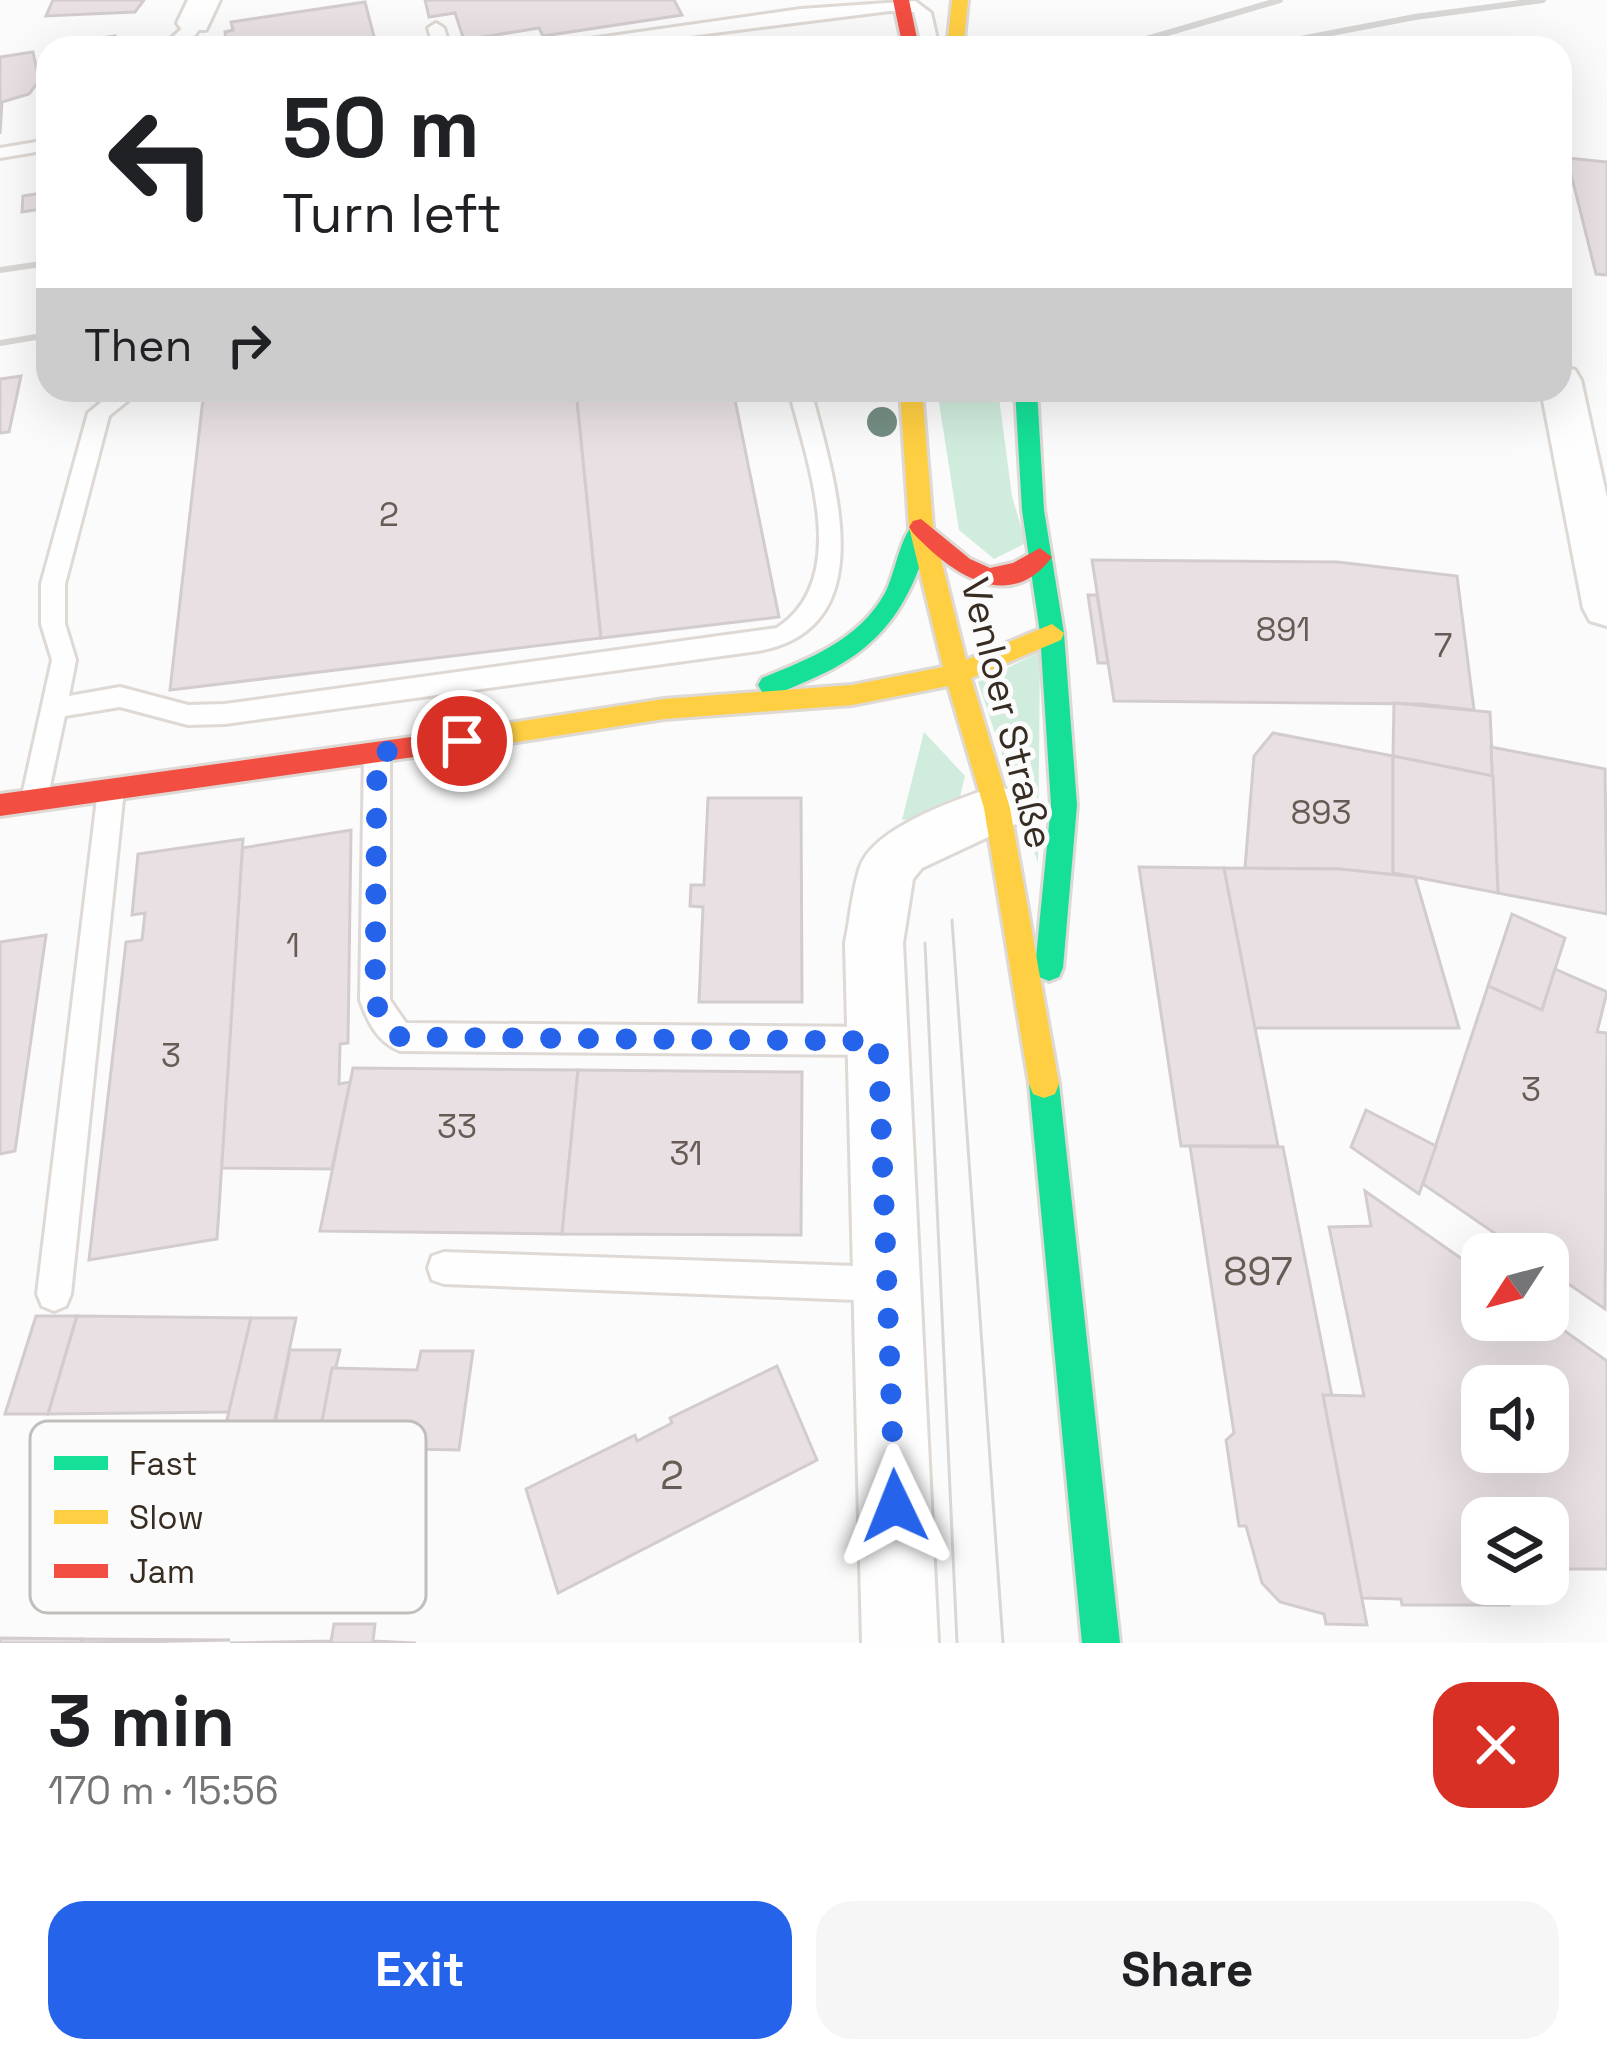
<!DOCTYPE html>
<html lang="en">
<head>
<meta charset="utf-8">
<style>
  body { margin:0; font-family:"Space Grotesk",sans-serif; background:#f6f6f6; color:#202124; height:100vh; display:flex; flex-direction:column; font-size:45px; white-space:nowrap }
  * { box-sizing:border-box; margin:0 }
  p { font-size:39px; color:#757577 }
  .icon { flex:none; width:66px; height:66px; fill:none; stroke:currentColor; stroke-width:2; stroke-linecap:round; stroke-linejoin:round }
  .map { position:relative; height:1643px; overflow:hidden }
  .details { display:flex; flex-direction:column; background:#fff; flex:1 }
  .details>* { flex:none }
  .top-card { position:absolute; left:36px; top:36px; width:1536px; height:366px; border-radius:36px; box-shadow:0 12px 48px #0002; background:#fff; color:#202124; overflow:hidden }
  .needle { width:78px; rotate:234deg }
  .controls { position:absolute; left:1461px; top:1233px; display:grid; gap:24px }
  .controls a { display:grid; place-items:center; width:108px; height:108px; border-radius:24px; background:#fff; box-shadow:0 12px 48px #0002; font-size:60px }
  .pin { position:absolute; display:grid; place-items:center; width:102px; height:102px; color:#fff; margin:-51px; border:6px solid #fff; border-radius:50%; box-shadow:0 3px 12px #0007 }
  .me { position:absolute; width:132px; margin:-66px; rotate:358deg; stroke-linejoin:round; filter:drop-shadow(0 0 9px #0008) }
  .turn { display:flex; align-items:center; gap:42px; height:252px; padding:0 48px; font-size:54px }
  .turn .icon { width:156px; height:156px; stroke-width:2.5 }
  .turn b { display:block; font-size:84px; line-height:102px }
  .then { display:flex; align-items:center; height:114px; padding:0 48px; background:#0003; gap:24px; font-size:45px }
  .round { display:grid; place-items:center; flex:none; width:126px; height:126px; border-radius:36px; background:#f6f6f6 }
  .summary { display:flex; align-items:center; justify-content:space-between; height:204px; padding:0 48px }
  h1 { font-size:72px; font-weight:600; line-height:90px }
  .action { display:flex; gap:24px; margin-top:auto; padding:24px 48px }
  .action a { flex:1; height:138px; border-radius:36px; background:#2563eb; color:#fff; font-size:48px; font-weight:600; line-height:138px; text-align:center }
  .action a+a { background:#f6f6f6; color:#202124 }
  .map>svg:first-child { display:block }
</style>
</head>
<body>
<div class="map">
<svg width="1607" height="1643" viewBox="0 0 1607 1643">
  <rect width="100%" height="100%" fill="#fbfbfb"/>
  <g fill="#d0ecdd">
    <polygon points="937,390 998,390 1012,496 1026,543 994,559 959,530"/>
    <polygon points="1040,652 1038,863 978,682"/>
    <polygon points="924,732 965,776 958,805 935,816 902,820"/>
  </g>
  <g fill="#e8e0e3" stroke="#d3cccf" stroke-width="3" fill-rule="evenodd">
    <polygon points="53,0 144,0 135,12 46,16"/>
    <polygon points="425,0 674,0 682,15 543,36 539,28 464,40 455,13 429,17"/>
    <polygon points="365,2 377,48 235,48 234,40 226,41 225,32 233,30 231,22"/>
    <polygon points="115,36 116,48 61,48 61,44"/>
    <polygon points="33,52 39,81 29,94 2,102 0,134 0,57"/>
    <polygon points="1567,158 1607,162 1607,275 1596,274"/>
    <polygon points="48,192 48,208 22,212 23,196"/>
    <polygon points="21,376 9,432 0,433 0,379"/>
    <polygon points="204,390 576,390 601,638 170,690"/>
    <polygon points="576,390 733,390 779,617 601,638"/>
    <polygon points="1092,560 1338,562 1457,576 1474,710 1421,704 1114,701"/>
    <polygon points="1088,595 1097,595 1108,663 1098,663"/>
    <polygon points="1394,703 1490,712 1493,776 1393,756"/>
    <polygon points="1273,733 1393,756 1393,875 1340,869 1245,868 1254,756"/>
    <polygon points="1491,747 1605,769 1607,914 1498,893"/>
    <polygon points="1393,756 1493,776 1498,893 1393,873"/>
    <polygon points="708,798 801,798 802,1002 699,1002 703,907 690,906 691,885 704,885"/>
    <polygon points="351,830 348,1043 340,1044 339,1084 350,1082 332,1169 221,1168 242,848"/>
    <polygon points="243,839 217,1239 89,1260 126,942 142,940 145,913 132,915 138,854"/>
    <polygon points="1139,867 1224,868 1278,1146 1181,1146"/>
    <polygon points="1224,868 1340,869 1415,877 1459,1028 1255,1028"/>
    <polygon points="1512,914 1565,938 1542,1010 1488,986"/>
    <polygon points="46,935 15,1151 0,1154 0,942"/>
    <polygon points="1555,969 1607,992 1597,1032 1607,1033 1605,1309 1548,1270 1548,1254 1525,1254 1423,1184 1488,986 1542,1010"/>
    <polygon points="353,1068 578,1070 562,1234 320,1231"/>
    <polygon points="578,1070 802,1072 801,1235 562,1234"/>
    <polygon points="1366,1110 1436,1146 1419,1194 1351,1147"/>
    <polygon points="1190,1146 1283,1147 1332,1396 1323,1395 1367,1625 1326,1624 1324,1614 1280,1602 1262,1583 1246,1526 1239,1526 1226,1440 1234,1433"/>
    <path d="M 1365,1191 L 1482,1273 L 1482,1320 L 1548,1319 L 1607,1361 L 1607,1569 L 1548,1569 L 1548,1518 L 1482,1518 L 1482,1584 L 1504,1584 L 1509,1605 L 1402,1605 L 1401,1599 L 1362,1598 L 1323,1395 L 1364,1396 L 1329,1227 L 1371,1226 ZM 1482,1386 L 1548,1386 L 1548,1452 L 1482,1452 Z"/>
    <polygon points="36,1316 77,1316 48,1414 5,1414"/>
    <polygon points="77,1316 251,1318 229,1412 48,1414"/>
    <polygon points="251,1318 296,1318 266,1462 217,1462"/>
    <polygon points="290,1350 340,1350 316,1449 270,1448"/>
    <polygon points="421,1351 473,1351 459,1450 411,1449 407,1470 313,1469 332,1368 417,1370"/>
    <polygon points="777,1366 817,1460 558,1593 526,1489 635,1435 637,1441 672,1423 670,1418"/>
    <polygon points="334,1624 375,1624 373,1641 416,1643 230,1643 331,1641"/>
    <polygon points="0,1638 82,1639 81,1643 0,1643"/>
    <polygon points="82,1639 230,1640 81,1643"/>
  </g>
  <g fill="none" stroke-linecap="round" stroke-linejoin="round">
    <g stroke="#ded9d4" stroke-width="6">
      <g id="lane">
        <polygon points="915,1 931,13 939,48 923,48 914,12 890,11 595,48 554,48 562,43 801,9"/>
        <path d="M 194,18 L 202,23 C 194,43 180,48 160,48 Z"/>
        <polygon points="436,23 444,28 450,48 434,48 428,28"/>
        <polygon points="48,140 48,150 0,158 0,148"/>
        <path d="M 116,390 L 141,390 L 109,416 L 65,584 L 65,624 L 76,660 L 69,696 L 120,687 L 188,705 L 225,704 L 777,628 C 853,578 806,460 789,390 L 811,390 C 832,475 887,628 758,651 L 225,724 L 188,725 L 120,707 L 65,716 L 47,800 L 43,808 L 25,808 L 21,800 L 52,660 L 41,624 L 41,584 L 88,413 Z"/>
        <path d="M 377,742 L 386,746 L 390,753 L 390,1000 L 406,1023 L 878,1027 L 889,1031 L 893,1041 L 889,1051 L 878,1055 L 400,1051 C 377,1042 368,1022 360,1000 L 364,753 L 368,746 Z"/>
        <polygon points="111,779 120,782 124,790 71,1294 66,1306 54,1311 42,1306 37,1294 98,790 102,782"/>
        <polygon points="444,1252 856,1266 887,1262 899,1266 903,1278 899,1290 856,1300 444,1284 432,1280 428,1268 432,1256"/>
      </g>
    </g>
    <g stroke="#ded9d4" stroke-width="6">
      <g id="street">
        <polygon points="188,0 220,0 206,30 182,30 177,23"/>
        <polygon points="1560,366 1575,370 1581,380 1607,498 1607,626 1590,621 1583,608 1541,390 1560,390"/>
        <path d="M 997,786 L 1016,792 L 1024,808 L 1016,824 L 922,868 L 913,879 L 903,943 L 938,1643 L 862,1643 L 845,943 C 850,919 852,891 860,867 C 874,827 958,799 997,786 Z"/>
      </g>
    </g>
    <g stroke="#ded9d4" stroke-width="6">
      <g id="fast">
        <polygon points="1015,390 1037,390 1044,510 1064,633 1077,805 1063,968 1059,977 1049,981 1039,977 1035,968 1051,805 1040,633 1022,510"/>
        <path d="M 921,519 L 933,527 C 910,605 884,649 807,681 C 792,687 777,697 762,692 L 758,685 L 762,678 C 809,659 859,640 885,593 C 896,573 901,526 921,519 Z"/>
        <polygon points="1044,1070 1055,1074 1059,1084 1120,1643 1082,1643 1029,1084 1033,1074"/>
      </g>
    </g>
    <g stroke="#ded9d4" stroke-width="6">
      <g id="slow">
        <polygon points="952,0 968,0 963,48 947,48"/>
        <polygon points="900,390 922,390 933,527 966,660 1052,624 1064,633 1061,640 971,678 1010,808 1059,1084 1055,1094 1044,1098 1033,1094 1029,1084 984,808 948,686 852,705 664,719 491,746 478,736 491,726 664,699 852,685 943,667 909,527"/>
      </g>
    </g>
    <g stroke="#ded9d4" stroke-width="6">
      <g id="jam">
        <polygon points="893,0 909,0 919,48 903,48"/>
        <path d="M 921,519 L 970,559 L 990,568 L 1013,563 L 1040,548 L 1052,557 C 1008,616 949,571 913,533 L 909,527 L 913,521 Z"/>
        <polygon points="491,726 504,736 491,746 0,816 0,794"/>
      </g>
    </g>
    <use href="#lane" fill="#fefefe" fill-rule="evenodd"/>
    <use href="#street" fill="#fefefe" fill-rule="evenodd"/>
    <use href="#fast" fill="#16e098" fill-rule="evenodd"/>
    <use href="#slow" fill="#ffcf43" fill-rule="evenodd"/>
    <use href="#jam" fill="#f24e42" fill-rule="evenodd"/>
    <g stroke="#d8d7d6" stroke-width="3">
      <polyline points="952,920 1003,1643"/>
      <polyline points="925,943 957,1643"/>
    </g>
    <g stroke="#d8d7d6" stroke-width="6">
      <polyline points="1116,48 1280,0"/>
      <polyline points="1253,48 1415,17 1543,0"/>
      <polyline points="0,270 48,263"/>
      <polyline points="0,343 48,335"/>
    </g>
  </g>
  <circle fill="#758e84" cx="882" cy="422" r="15"/>
  <g fill="none" stroke-linecap="round" stroke-linejoin="round">
    <polyline stroke="#2563eb" stroke-width="21" stroke-dasharray="0 37.8" points="462,741 377,753 375,1000 382,1019 400,1037 878,1041 895,1506"/>
  </g>
  <g text-anchor="middle" stroke-width="10" stroke-linejoin="round" paint-order="stroke">
    <g font-size="33" fill="#665c55">
      <text x="389" y="526">2</text>
      <text x="1283" y="641">891</text>
      <text x="1443" y="657">7</text>
      <text x="1321" y="824">893</text>
      <text x="293" y="957">1</text>
      <text x="171" y="1067">3</text>
      <text x="1531" y="1101">3</text>
      <text x="457" y="1138">33</text>
      <text x="686" y="1165">31</text>
    </g>
    <g font-size="39" fill="#372c22" stroke="#fbfbfb">
      <text transform="translate(1008 713) rotate(76)" y="14">Venloer Straße</text>
    </g>
    <g font-size="39" fill="#665c55">
      <text x="1258" y="1285">897</text>
      <text x="672" y="1489">2</text>
    </g>
  </g>
  <rect x="30" y="1421" width="396" height="192" rx="18" fill="#fbfbfb" stroke="#c0bdba" stroke-width="3"/>
  <rect x="54" y="1456" width="54" height="14" fill="#16e098"/>
  <rect x="54" y="1510" width="54" height="14" fill="#ffcf43"/>
  <rect x="54" y="1564" width="54" height="14" fill="#f24e42"/>
  <g font-size="33" fill="#372c22">
    <text x="129" y="1475">Fast</text>
    <text x="129" y="1529">Slow</text>
    <text x="129" y="1583">Jam</text>
  </g>
</svg>
<div class="controls">
<a><svg class="needle" viewBox="-14 -14 28 28"><path d="M0-13l5 13h-10z" fill="#e53935"/><path d="M0 13l5-13h-10z" fill="#757577"/></svg></a>
<a><svg class="icon" aria-label="sound" viewBox="0 0 24 24"><path d="M4 9h4l5-4v14l-5-4H4zM17 9q2 3 0 6"/></svg></a>
<a><svg class="icon" aria-label="layers" viewBox="0 0 24 24"><path d="M12 4l9 5-9 5-9-5zM3 14l9 5 9-5"/></svg></a>
</div>
<div class="pin" style="left:462px;top:741px;background:#d93025"><svg class="icon" aria-label="arrive" viewBox="0 0 24 24"><path d="M6 21V4h12l-3 4 3 4H6"/></svg></div>
<svg class="me" style="left:895px;top:1506px" viewBox="-20 -20 40 40"><path d="M0-17L14 15 0 8-14 15z" fill="#2563eb" stroke="#fff" stroke-width="4"/></svg>
<div class="top-card">
<div class="turn"><svg class="icon" aria-label="left" viewBox="0 0 24 24"><path d="M17 20v-9H6M10 6l-5 5 5 5"/></svg><div><b>50 m</b>Turn left</div></div>
<div class="then">Then<svg class="icon" aria-label="right" viewBox="0 0 24 24"><path d="M7 20v-9h11M14 6l5 5-5 5"/></svg></div>
</div>
</div>
<section class="details">
<div class="summary"><div><h1>3 min</h1><p>170 m · 15:56</p></div><a class="round" style="background:#d93025;color:#fff"><svg class="icon" aria-label="close" viewBox="0 0 24 24"><path d="M6 6l12 12M18 6L6 18"/></svg></a></div>
<div class="action"><a>Exit</a><a>Share</a></div>
</section>
</body>
</html>
